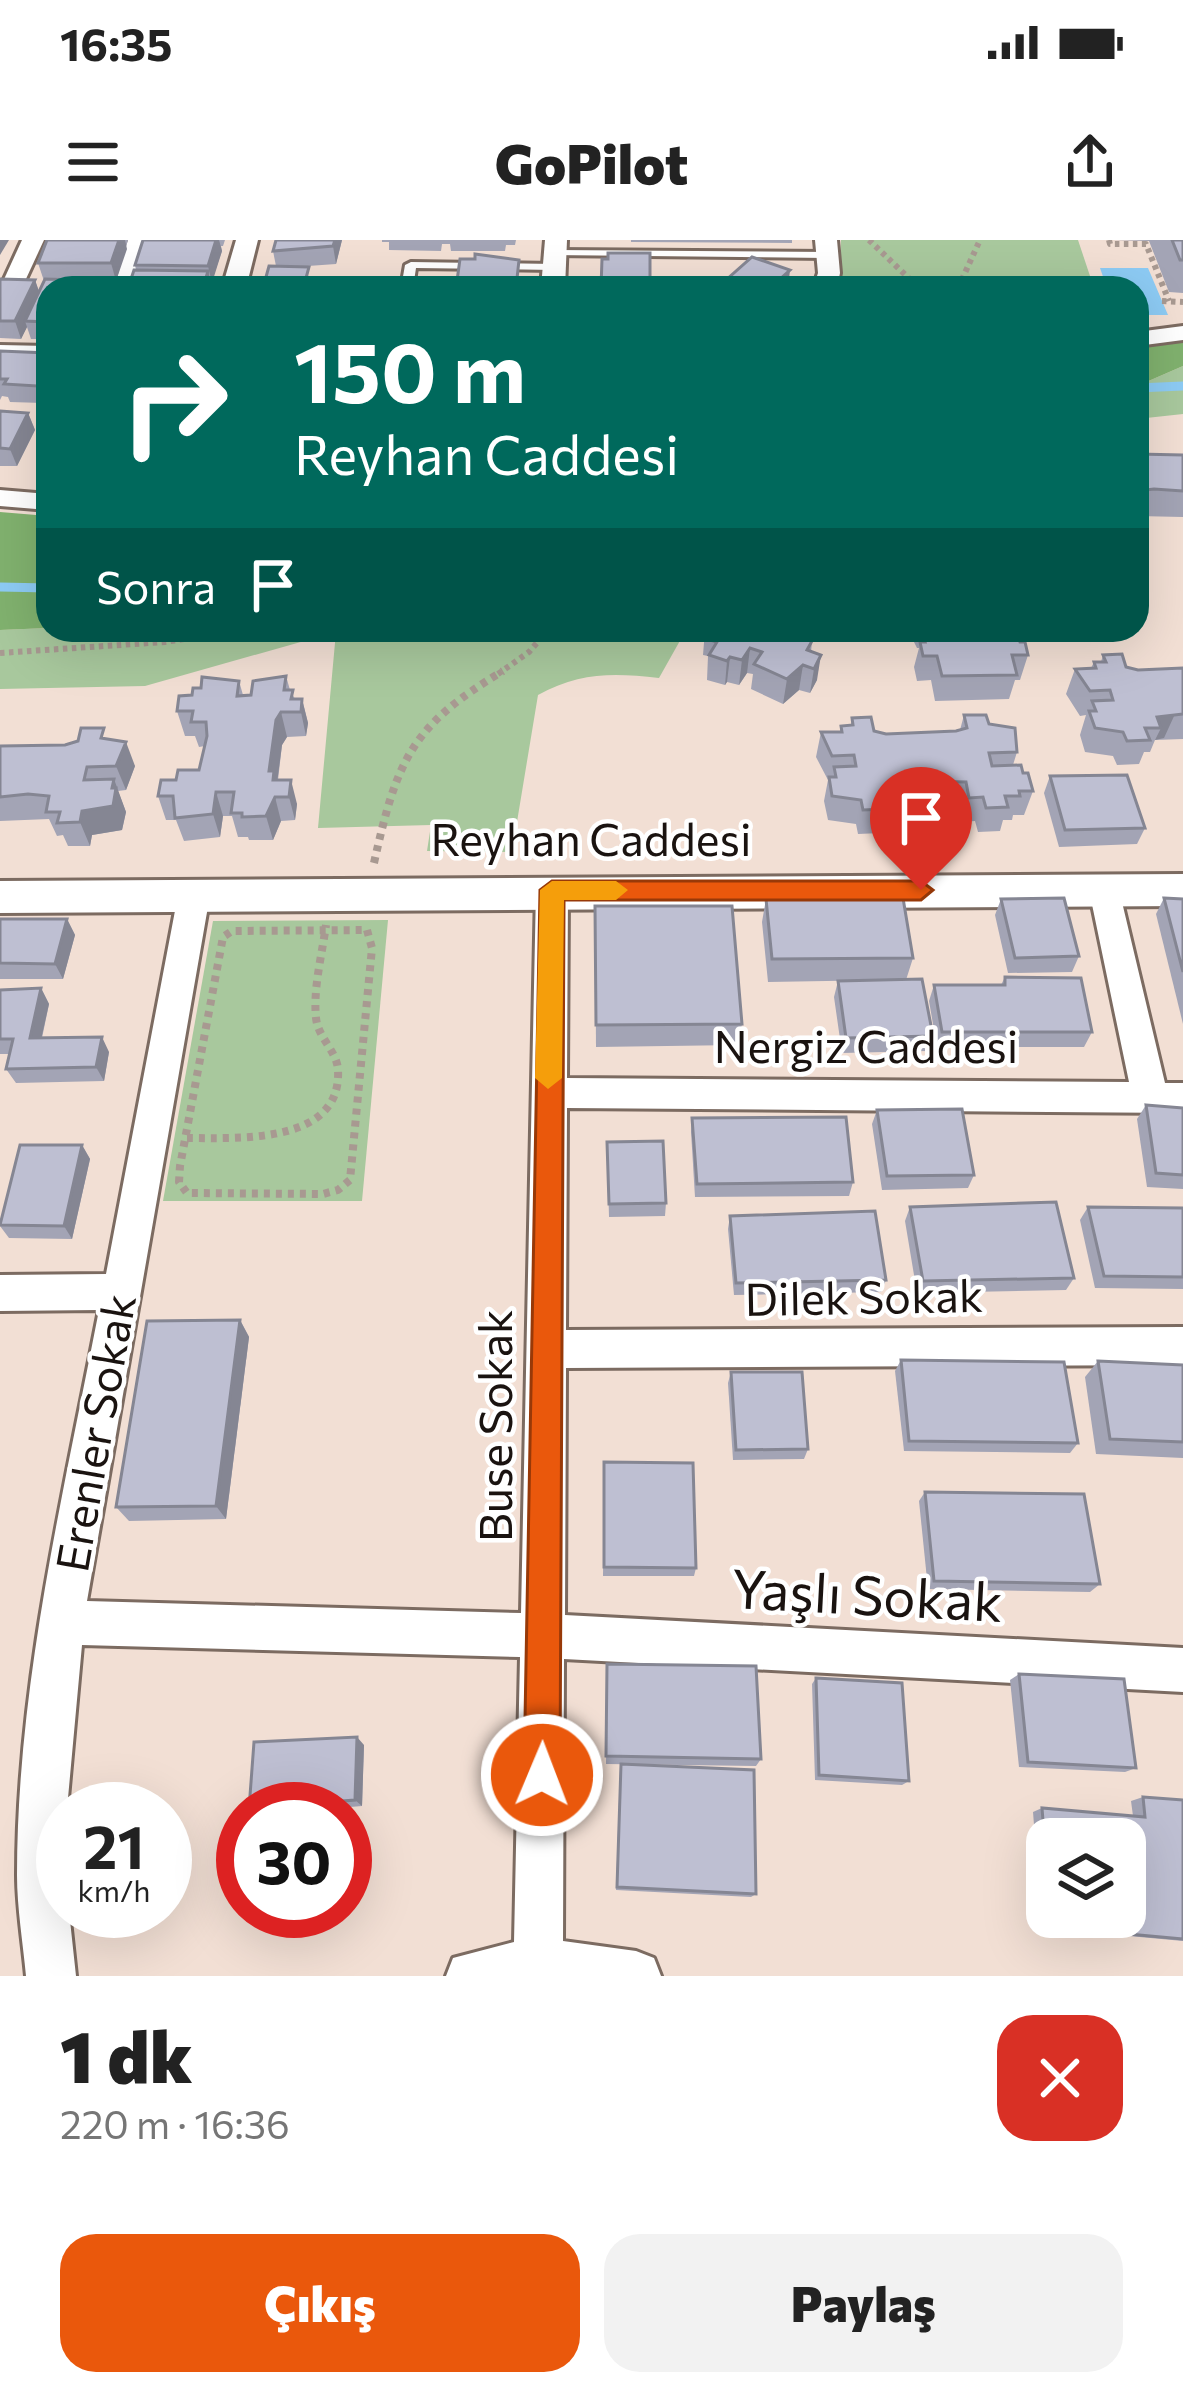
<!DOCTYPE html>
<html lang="tr">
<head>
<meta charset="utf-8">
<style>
  body { margin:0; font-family:Commissioner,sans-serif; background:#f2f2f2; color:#222; height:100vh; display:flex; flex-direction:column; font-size:45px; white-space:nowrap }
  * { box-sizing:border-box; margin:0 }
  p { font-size:39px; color:#767676 }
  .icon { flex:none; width:66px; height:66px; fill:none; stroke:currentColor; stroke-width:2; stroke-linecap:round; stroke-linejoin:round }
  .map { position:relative; height:1736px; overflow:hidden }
  .drawer { display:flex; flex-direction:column; background:#fff; flex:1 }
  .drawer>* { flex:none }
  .banner { position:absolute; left:36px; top:36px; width:1113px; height:366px; border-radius:36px; box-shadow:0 12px 48px #0002; background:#00695c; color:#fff; overflow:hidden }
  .buttons { position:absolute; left:1026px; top:1578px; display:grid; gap:24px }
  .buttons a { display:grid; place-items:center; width:120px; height:120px; border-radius:24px; background:#fff; box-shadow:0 12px 48px #0002; font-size:60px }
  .speed { position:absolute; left:36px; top:1542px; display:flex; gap:24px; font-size:60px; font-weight:700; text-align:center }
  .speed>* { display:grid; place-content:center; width:156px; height:156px; border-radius:50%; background:#fff; box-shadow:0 12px 48px #0002; line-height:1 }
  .speed small { font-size:30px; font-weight:400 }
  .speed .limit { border:18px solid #d22; background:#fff; color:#111 }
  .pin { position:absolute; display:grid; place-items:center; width:102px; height:102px; color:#fff; margin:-123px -51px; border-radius:50% 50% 50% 0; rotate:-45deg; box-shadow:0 0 12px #0007 }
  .pin .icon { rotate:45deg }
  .me { position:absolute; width:132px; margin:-66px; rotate:1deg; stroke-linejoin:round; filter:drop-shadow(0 0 9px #0008) }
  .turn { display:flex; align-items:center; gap:42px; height:252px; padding:0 60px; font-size:54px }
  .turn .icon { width:156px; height:156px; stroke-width:2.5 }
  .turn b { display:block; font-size:84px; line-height:102px }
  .then { display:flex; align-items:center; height:114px; padding:0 60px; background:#0003; gap:24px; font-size:45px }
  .round { display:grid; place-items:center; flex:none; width:126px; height:126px; border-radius:36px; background:#f2f2f2 }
  .head { display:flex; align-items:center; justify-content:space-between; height:204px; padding:0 60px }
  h1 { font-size:72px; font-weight:800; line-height:90px }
  .action { display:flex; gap:24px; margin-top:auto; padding:24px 60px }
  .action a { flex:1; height:138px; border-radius:36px; background:#ea580c; color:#fff; font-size:48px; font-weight:800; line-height:138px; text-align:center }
  .action a+a { background:#f2f2f2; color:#222 }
  .status { display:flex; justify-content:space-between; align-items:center; height:84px; padding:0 60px; background:#fff; direction:ltr }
  .status svg { height:33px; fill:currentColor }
  header { display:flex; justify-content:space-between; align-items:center; height:156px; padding:0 60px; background:#fff; font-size:54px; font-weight:800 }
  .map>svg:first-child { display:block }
</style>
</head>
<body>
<div class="status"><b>16:35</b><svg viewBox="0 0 49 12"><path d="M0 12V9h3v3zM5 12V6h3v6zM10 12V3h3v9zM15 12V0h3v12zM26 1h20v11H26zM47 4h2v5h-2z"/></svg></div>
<header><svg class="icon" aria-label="menu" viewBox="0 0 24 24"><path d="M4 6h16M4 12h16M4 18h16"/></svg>GoPilot<svg class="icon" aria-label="share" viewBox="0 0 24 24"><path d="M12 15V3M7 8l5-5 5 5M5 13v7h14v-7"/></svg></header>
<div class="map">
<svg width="1183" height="1736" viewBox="0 0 1183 1736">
  <rect width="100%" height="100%" fill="#f2dfd4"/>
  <g fill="#a8c89d">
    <polygon points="841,0 1078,0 1094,48 840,48"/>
    <polygon points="1183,126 1183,174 1137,179 1137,146"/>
    <path d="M 48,388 L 48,390 L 686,390 L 659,438 C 613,433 580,432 538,455 L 512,612 L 427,611 L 431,585 L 318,588 L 336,392 L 145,446 L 0,449 L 0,390 Z"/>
    <polygon points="388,680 362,961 163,961 213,681"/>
  </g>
  <g fill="#80b16e">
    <polygon points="1183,93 1183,126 1137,146 1137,98"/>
    <polygon points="0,272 48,276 48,388 0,390"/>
  </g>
  <polygon fill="#8dcbf4" points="1100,28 1148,28 1168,75 1137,75 1137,48 1107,48"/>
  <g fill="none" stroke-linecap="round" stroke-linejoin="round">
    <g stroke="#8dcbf4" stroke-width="9">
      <polyline points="1137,148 1183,146"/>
      <polyline points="0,347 48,348"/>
    </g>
    <g stroke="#7c6b61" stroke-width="6">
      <g id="service">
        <polygon points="555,10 828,12 834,15 828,18 551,15 549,13"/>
        <polygon points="411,22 554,24 560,27 554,30 416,28 413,48 401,48 405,25"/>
      </g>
    </g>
    <g stroke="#7c6b61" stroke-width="6">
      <g id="minor">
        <polygon points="22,0 44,0 19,54 3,54 0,48"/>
        <polygon points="128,0 150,0 135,48 111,48"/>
        <polygon points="236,0 258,0 246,48 222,48"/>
        <polygon points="545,0 567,0 565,48 541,48"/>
        <polygon points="815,0 837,0 840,33 837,48 813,48 818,33"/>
        <polygon points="1183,86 1183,100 1137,106 1137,92"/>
        <polygon points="0,105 48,106 48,120 0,119"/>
        <polygon points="0,250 48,254 48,270 0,266"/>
        <path d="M 552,638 L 564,641 L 568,650 L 567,838 L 1129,842 L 1089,650 L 1093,641 L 1105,638 L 1117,641 L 1165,843 L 1183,843 L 1183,873 L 567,868 L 566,1090 L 1183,1087 L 1183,1125 L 566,1128 L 565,1375 L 1183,1408 L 1183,1452 L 564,1419 L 563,1701 L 636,1711 L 654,1718 L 661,1736 L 446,1736 L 453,1718 L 514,1702 L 520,1417 L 82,1405 L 67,1569 L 63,1569 L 63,1671 L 69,1671 L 76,1736 L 26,1736 C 23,1703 17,1668 17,1635 C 17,1445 63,1256 99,1070 L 0,1071 L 0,1035 L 106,1034 L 178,655 L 182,646 L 194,642 L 206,646 L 210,655 L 87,1361 L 521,1373 L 536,650 L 540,641 Z"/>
      </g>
    </g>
    <g stroke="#7c6b61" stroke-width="6">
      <polygon id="tertiary" points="1183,634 1183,666 0,673 0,641"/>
    </g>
    <g stroke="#a89991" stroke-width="6" stroke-dasharray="4.5 4.5" stroke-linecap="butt">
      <polyline points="869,0 919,48"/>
      <polyline points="1109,0 1110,4 1146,4 1169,61"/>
      <polyline points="958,48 980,0"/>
      <polyline points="1162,61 1183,62"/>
      <polyline points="0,413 165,402 243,390"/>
      <polyline points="498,434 529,412 548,390"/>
    </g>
    <g stroke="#a89991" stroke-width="8" stroke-dasharray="6 6" stroke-linecap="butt">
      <path d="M 374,623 C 397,520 411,486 503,431"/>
      <polygon points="367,690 372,708 350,940 338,950 323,954 187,953 179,942 180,926 223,697 232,691"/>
      <path d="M 187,898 C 237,898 342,905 338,830 C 337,811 318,798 316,778 C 313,748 322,715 326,685"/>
    </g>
    <use href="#service" fill="#fff" fill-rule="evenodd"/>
    <use href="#minor" fill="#fff" fill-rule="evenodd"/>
    <use href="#tertiary" fill="#fff" fill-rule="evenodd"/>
  </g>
  <g fill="#a3a4b5" fill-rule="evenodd">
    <polygon points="47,0 128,0 116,41 89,41 48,48 48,99 31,99 27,87 21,99 0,98 0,39 35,40 39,52 44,41 38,23"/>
    <polygon points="143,0 225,0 223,6 221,6 222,11 211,43 212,48 128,48 136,30 135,25"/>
    <polygon points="276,0 342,0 336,24 294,27 312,38 313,48 263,48 276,26 273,11"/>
    <polygon points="382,0 516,0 515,5 506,5 505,11 451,11 450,4 442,4 441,11 389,10 389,2 382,2"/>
    <polygon points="631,0 792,0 792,3 631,2"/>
    <polygon points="1112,0 1183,0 1183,53 1169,52 1149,1"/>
    <polygon points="0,111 48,113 43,163 10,162 8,157 2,156 0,160"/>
    <polygon points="0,171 28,173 35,190 17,226 0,226"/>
    <polygon points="48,200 48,227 42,210"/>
    <polygon points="1137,214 1183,215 1183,277 1137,276"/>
    <polygon points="705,390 812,390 805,399 812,401 811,412 817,440 810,453 799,450 783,464 751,449 753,434 747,433 739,445 727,442 725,445 707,440 708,416 703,415"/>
    <polygon points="908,390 1012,390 1011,392 1028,415 1020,440 1015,440 1009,459 935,461 931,440 917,441 914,427 919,408 917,408"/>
    <polygon points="1103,415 1126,427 1138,430 1183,428 1183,499 1155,500 1150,512 1144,512 1139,524 1117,525 1113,516 1085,512 1080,495 1086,475 1080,476 1066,454 1075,429 1091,428 1094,422 1101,422"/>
    <polygon points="286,436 290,450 295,459 302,459 308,483 306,496 287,497 282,505 278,540 297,564 295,580 281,581 273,600 249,600 248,597 238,597 232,576 223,576 220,597 184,601 176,580 166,580 158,556 176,540 199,530 205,506 199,507 195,496 185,496 177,471 201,448 239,441 243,455 251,455"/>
    <polygon points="964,475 989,484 1017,512 1013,525 1023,533 1033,551 1024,575 1013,575 1012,580 1003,580 1000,591 978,592 975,581 962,582 958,566 911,565 898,568 895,580 884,580 881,593 858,594 856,584 828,580 824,561 828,540 816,517 821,492 840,492 841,486 851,485 852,478 874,491 886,494 956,491 960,490"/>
    <polygon points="108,499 135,526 126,550 118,551 126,572 122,590 92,595 90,606 68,606 63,595 57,596 49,579 0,581 0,506 65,505"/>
    <polygon points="1050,536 1145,588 1137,604 1059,607 1044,553"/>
    <polygon points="1164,658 1183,659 1183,784 1156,674"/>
    <polygon points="766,659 913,718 906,740 933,796 927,811 842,813 834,757 838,741 885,740 768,742 762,682"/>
    <polygon points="1001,659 1079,716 1072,732 1008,733 995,675"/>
    <polygon points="595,666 742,784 738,805 596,807"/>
    <polygon points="0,679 67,679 75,695 63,739 0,739"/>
    <polygon points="1005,737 1092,792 1084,807 937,807 929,761 934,745 1001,745"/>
    <polygon points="41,748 49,764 42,798 109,812 104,841 16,843 6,829 10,814 0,814 0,750"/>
    <polygon points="1146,865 1183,868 1183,949 1147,947 1137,879"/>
    <polygon points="877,870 974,935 968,948 882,950 872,884"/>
    <polygon points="692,878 853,942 849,956 695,957 691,892"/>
    <polygon points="607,902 666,963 665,976 609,977"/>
    <polygon points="82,905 90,919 72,999 9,998 0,986"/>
    <polygon points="910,967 1074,1038 1066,1050 917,1053 905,981"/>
    <polygon points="1088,967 1183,968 1183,1049 1095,1048 1080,980"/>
    <polygon points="730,976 886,1040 881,1052 734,1055 728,989"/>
    <polygon points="240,1080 249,1097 226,1279 129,1281 116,1267"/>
    <polygon points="901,1120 1078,1203 1070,1213 904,1211 895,1131"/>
    <polygon points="1098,1121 1183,1125 1183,1218 1096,1214 1085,1137"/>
    <polygon points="731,1132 808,1209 804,1219 733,1220 728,1143"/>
    <polygon points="604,1222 696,1328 694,1336 603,1336"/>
    <polygon points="925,1252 1100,1344 1090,1352 928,1349 919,1261"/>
    <polygon points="607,1424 761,1519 756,1526 606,1524"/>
    <polygon points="1019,1434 1136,1528 1125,1532 1019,1527 1010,1440"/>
    <polygon points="816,1438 909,1541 902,1545 815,1540 812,1444"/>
    <polygon points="364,1505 362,1566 350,1567 349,1608 345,1610 345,1569 249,1569"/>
    <polygon points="620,1531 756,1654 751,1657 616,1650"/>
    <path d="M 1143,1557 L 1183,1560 L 1183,1701 L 1042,1688 L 1033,1572 L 1042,1568 L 1133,1576 L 1131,1561 ZM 1047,1599 L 1125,1677 L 1047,1677 Z"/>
    <polygon points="243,1671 277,1671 273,1673 252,1675 241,1672"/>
  </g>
  <g fill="#858693">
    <polygon points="0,0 9,0 0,15"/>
    <polygon points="119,0 125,0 127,9 116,41 111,23"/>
    <polygon points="216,0 219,0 222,11 212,43 208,26"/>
    <polygon points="335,0 342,0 336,24 333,6"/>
    <polygon points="790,30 788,48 770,48"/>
    <polygon points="208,31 212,48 203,48"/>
    <polygon points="35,40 41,57 25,81 27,87 21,99 15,81"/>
    <polygon points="48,122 48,153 43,163 37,146"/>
    <polygon points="28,173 35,190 17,226 10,209"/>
    <polygon points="801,390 812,390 803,403 795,422"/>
    <polygon points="750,408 747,433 739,445 742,420"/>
    <polygon points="821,415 817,440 810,453 814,429"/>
    <polygon points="730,417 727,442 725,445 727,421"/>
    <polygon points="803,425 799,450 783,464 787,439"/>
    <polygon points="302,459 308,483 306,496 301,472"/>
    <polygon points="281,472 287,497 282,505 277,543 280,557 269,531 276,480"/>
    <polygon points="1175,474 1164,498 1155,500 1161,488 1157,477"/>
    <polygon points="126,502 135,526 126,550 116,526"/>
    <polygon points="114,539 126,572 122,590 92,595 90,606 80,582 82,571 112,548"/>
    <polygon points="291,540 297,564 295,580 289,557"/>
    <polygon points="917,541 911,565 898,568 901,556 898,545"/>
    <polygon points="216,552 223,576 220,597 213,574"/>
    <polygon points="275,557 281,581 273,600 266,576"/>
    <polygon points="67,679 75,695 63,739 55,724"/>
    <polygon points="41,748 49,764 38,813 30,798"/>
    <polygon points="102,797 109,812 104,841 96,827"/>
    <polygon points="82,905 90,919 72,999 64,986"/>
    <polygon points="240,1080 249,1097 226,1279 216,1266"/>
    <polygon points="357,1497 364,1505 362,1566 355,1560"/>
    <polygon points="343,1561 350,1567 349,1608 345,1610 345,1569 343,1569"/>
  </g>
  <g fill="#bebfd2" stroke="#858693" stroke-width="3">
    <polygon points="47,0 119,0 111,23 38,23"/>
    <polygon points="143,0 216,0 208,26 135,25"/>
    <polygon points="276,0 335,0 333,6 273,11"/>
    <polygon points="1172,0 1183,0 1183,20 1180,20"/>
    <polygon points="608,13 650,13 650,48 601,48 602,19 608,19"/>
    <polygon points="475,14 519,20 516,48 456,48 460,19 475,19"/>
    <polygon points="752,17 790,30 770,48 717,48"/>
    <polygon points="269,26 309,27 306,38 312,38 308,48 263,48"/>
    <polygon points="134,30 208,31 203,48 128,48"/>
    <polygon points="0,39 35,40 15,81 0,81"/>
    <polygon points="45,39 106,41 103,48 48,48 48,82 25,81"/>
    <polygon points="0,111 48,113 48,122 37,146 4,144 7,139 0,139"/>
    <polygon points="0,171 28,173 10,209 0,208"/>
    <polygon points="1137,214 1183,215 1183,251 1154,249 1137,251 1139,259 1137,259"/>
    <polygon points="705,390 803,390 799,397 812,401 807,410 821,415 814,429 803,425 787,439 754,424 762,412 750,408 742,420 730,417 727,421 709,415 717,402 710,400 714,393"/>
    <polygon points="935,390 1006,390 1006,392 1017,392 1020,402 1025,402 1028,415 1012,415 1017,435 942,436 937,416 923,416 920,402 925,402 922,393 935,393"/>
    <polygon points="1122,414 1126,427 1138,430 1183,428 1183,474 1157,477 1161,488 1145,488 1150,500 1127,501 1123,492 1095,488 1089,471 1096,471 1092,461 1113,460 1110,450 1090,451 1075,429 1096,428 1094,422 1106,422 1103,415"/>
    <polygon points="286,436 284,450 293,450 291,459 302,459 301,472 281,472 276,480 269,531 274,531 273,540 291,540 289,557 275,557 266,576 242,577 242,573 231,573 234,552 216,552 213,574 175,578 173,556 158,556 161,540 176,540 178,530 199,530 207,496 206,482 191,482 193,471 177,471 179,456 192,455 193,448 201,448 202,437 239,441 237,456 251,455 253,441"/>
    <polygon points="964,475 986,475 989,484 1015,488 1017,512 989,513 992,526 1021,525 1023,533 1028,533 1033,551 1019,551 1020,556 1005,556 1008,567 986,568 983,557 969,558 966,542 917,541 898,545 901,556 884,557 887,569 863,570 861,560 832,556 829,537 836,537 834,527 856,526 854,515 832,516 821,492 842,492 841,486 853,485 852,478 871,477 874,491 886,494 956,491 967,488"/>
    <polygon points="81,488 104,488 101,498 126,502 116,526 87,527 84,540 114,539 112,548 116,548 113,566 82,571 80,582 57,583 60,572 46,572 49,556 28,554 0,557 0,506 65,505 78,501"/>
    <polygon points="1127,535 1145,588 1065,590 1050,536"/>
    <polygon points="903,658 913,718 772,719 766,659"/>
    <polygon points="1064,658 1079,716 1015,718 1001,659"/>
    <polygon points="1164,658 1183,659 1183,732"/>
    <polygon points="595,666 732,666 742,784 596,785"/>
    <polygon points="0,679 67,679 55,724 0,723"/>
    <polygon points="1005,737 1081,738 1092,792 942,792 934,745 1005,745"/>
    <polygon points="922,739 933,796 846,798 838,741"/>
    <polygon points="41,748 30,798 102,797 96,827 6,829 13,799 0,799 0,750"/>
    <polygon points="1146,865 1183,868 1183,935 1156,933"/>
    <polygon points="962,869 974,935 887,936 877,870"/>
    <polygon points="846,877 853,942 697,944 692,878"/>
    <polygon points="663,901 666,963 609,964 607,902"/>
    <polygon points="20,905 82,905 64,986 0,985"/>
    <polygon points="1056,962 1074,1038 923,1041 910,967"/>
    <polygon points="1088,967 1183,968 1183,1037 1104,1036"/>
    <polygon points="875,971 886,1040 736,1043 730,976"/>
    <polygon points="240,1080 216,1266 116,1267 147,1081"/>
    <polygon points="901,1120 1064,1122 1078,1203 909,1201"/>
    <polygon points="1098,1121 1183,1125 1183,1202 1110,1199"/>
    <polygon points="731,1132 802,1132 808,1209 736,1210"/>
    <polygon points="604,1222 693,1223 696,1328 604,1327"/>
    <polygon points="925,1252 1084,1254 1100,1344 934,1341"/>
    <polygon points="607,1424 756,1426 761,1519 606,1516"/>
    <polygon points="1019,1434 1124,1439 1136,1528 1028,1522"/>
    <polygon points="816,1438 902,1443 909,1541 819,1535"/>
    <polygon points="357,1497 355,1560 343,1561 343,1569 249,1569 254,1502"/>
    <polygon points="621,1524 754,1530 756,1654 617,1647"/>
    <polygon points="1143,1557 1183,1560 1183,1699 1052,1687 1051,1677 1125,1677 1125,1599 1047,1599 1047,1630 1042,1568 1145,1577"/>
  </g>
  <polygon fill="#ea580c" stroke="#983908" stroke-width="3" points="552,641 921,641 933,650 921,660 564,660 560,1535 555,1548 542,1553 530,1548 524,1535 540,650"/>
  <polygon fill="#f59e0b" points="552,641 616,641 628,650 616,660 564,660 562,838 548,849 535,838 540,650"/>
  <g text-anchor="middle" stroke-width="9" stroke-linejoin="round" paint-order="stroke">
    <g font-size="45" fill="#1a1310" stroke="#fff">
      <text x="591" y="616">Reyhan Caddesi</text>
      <text x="866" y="823">Nergiz Caddesi</text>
      <text transform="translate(864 1058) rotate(-1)" y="16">Dilek Sokak</text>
      <text transform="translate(496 1186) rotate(-90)" y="16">Buse Sokak</text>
      <text transform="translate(96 1193) rotate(-80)" y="16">Erenler Sokak</text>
    </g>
    <g font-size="54" fill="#1a1310" stroke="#fff">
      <text transform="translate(867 1356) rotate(3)" y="19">Yaşlı Sokak</text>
    </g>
  </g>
</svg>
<div class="buttons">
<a><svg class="icon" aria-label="layers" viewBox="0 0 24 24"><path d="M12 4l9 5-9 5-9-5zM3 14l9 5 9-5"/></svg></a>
</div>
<div class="speed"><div>21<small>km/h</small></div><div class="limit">30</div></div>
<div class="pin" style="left:921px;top:650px;background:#d93025"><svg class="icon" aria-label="arrive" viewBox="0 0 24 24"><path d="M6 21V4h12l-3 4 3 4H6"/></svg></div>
<svg class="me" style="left:542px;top:1535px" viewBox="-20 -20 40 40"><circle r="17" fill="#ea580c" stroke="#fff" stroke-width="3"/><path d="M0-11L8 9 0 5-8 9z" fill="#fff"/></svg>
<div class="banner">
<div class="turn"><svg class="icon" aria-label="right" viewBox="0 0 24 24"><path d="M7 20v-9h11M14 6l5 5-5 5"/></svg><div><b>150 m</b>Reyhan Caddesi</div></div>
<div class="then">Sonra<svg class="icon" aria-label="arrive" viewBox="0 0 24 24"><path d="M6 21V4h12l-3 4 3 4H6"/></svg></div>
</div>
</div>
<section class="drawer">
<div class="head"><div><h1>1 dk</h1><p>220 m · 16:36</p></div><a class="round" style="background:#d93025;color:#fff"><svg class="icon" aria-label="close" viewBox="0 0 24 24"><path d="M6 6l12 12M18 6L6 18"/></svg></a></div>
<div class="action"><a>Çıkış</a><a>Paylaş</a></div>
</section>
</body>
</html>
